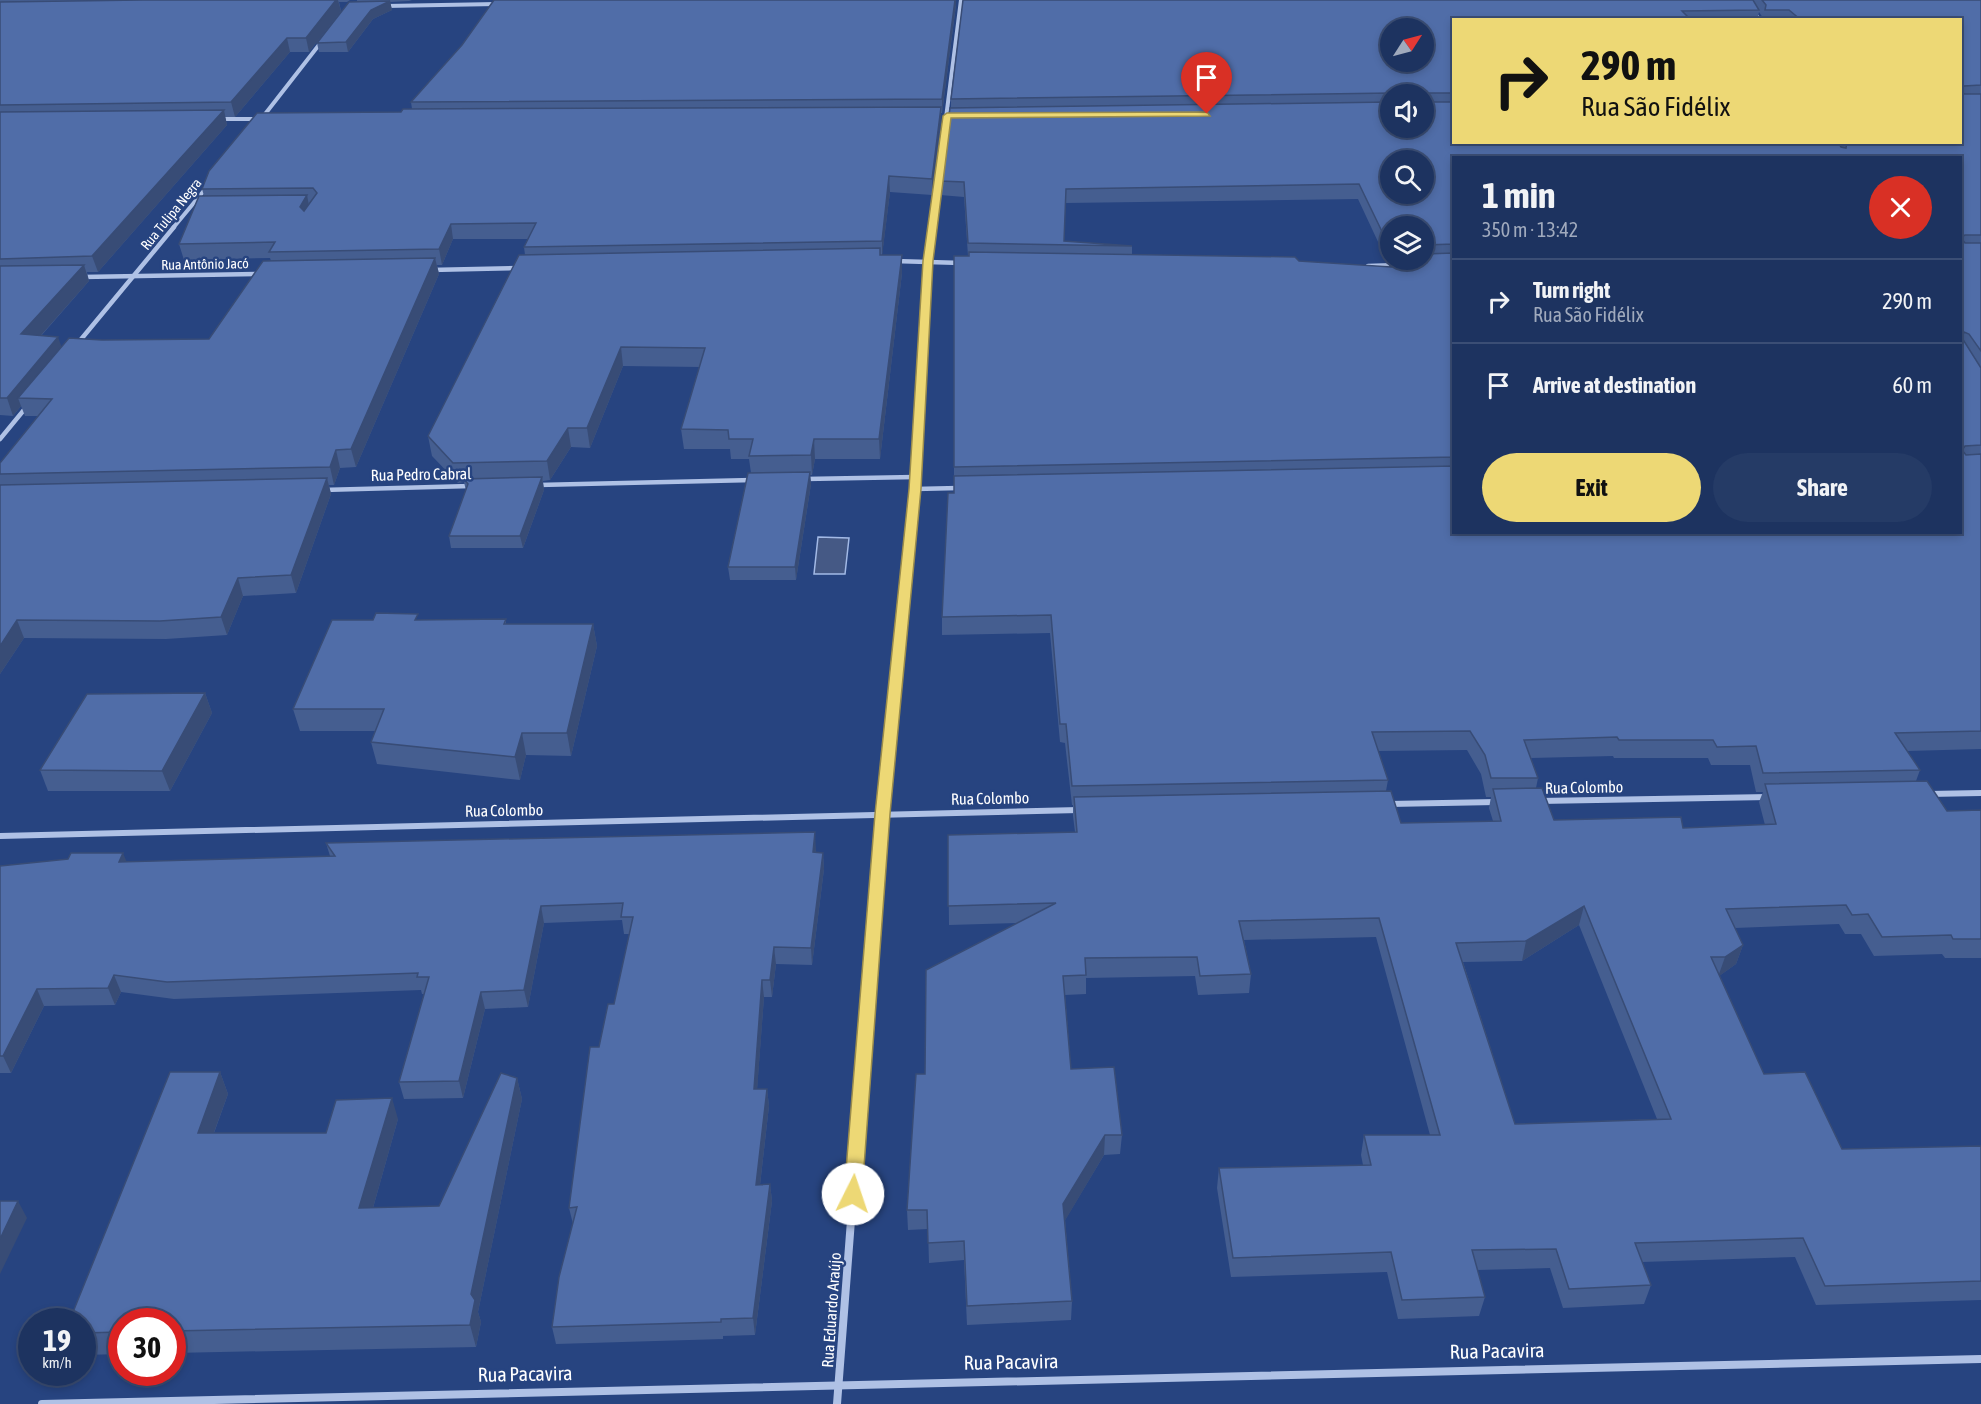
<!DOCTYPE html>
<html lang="en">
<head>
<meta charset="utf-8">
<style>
  body { margin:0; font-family:"Asap Condensed",sans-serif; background:#253b66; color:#f1f3f6; height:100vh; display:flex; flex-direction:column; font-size:22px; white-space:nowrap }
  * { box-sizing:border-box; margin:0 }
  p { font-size:20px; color:#a0aabd }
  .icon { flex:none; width:33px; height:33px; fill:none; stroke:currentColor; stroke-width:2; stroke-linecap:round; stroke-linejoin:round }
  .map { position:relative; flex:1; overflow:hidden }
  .details { position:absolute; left:1452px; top:156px; width:510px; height:378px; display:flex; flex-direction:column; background:#1d3360; border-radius:0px; box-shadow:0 3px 9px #0003,0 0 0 2px #3b4e75 }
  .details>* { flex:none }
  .hud { position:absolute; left:1452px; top:18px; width:510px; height:126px; border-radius:0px; box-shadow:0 3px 9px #0003,0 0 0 2px #3b4e75; background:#edd875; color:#111; overflow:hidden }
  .needle { width:39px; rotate:54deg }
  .buttons { position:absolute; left:1380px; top:18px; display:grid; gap:12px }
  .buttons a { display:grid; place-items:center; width:54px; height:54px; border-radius:50%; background:#1d3360; box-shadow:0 3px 9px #0003,0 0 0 2px #3b4e75; font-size:30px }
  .speed { position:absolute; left:18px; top:1308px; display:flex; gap:12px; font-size:30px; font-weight:700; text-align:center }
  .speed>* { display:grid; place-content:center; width:78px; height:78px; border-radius:50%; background:#1d3360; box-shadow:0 3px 9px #0003,0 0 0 2px #3b4e75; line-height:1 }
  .speed small { font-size:15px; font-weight:400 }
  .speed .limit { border:9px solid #d22; background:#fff; color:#111 }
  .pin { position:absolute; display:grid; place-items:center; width:51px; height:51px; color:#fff; margin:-62px -26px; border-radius:50% 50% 50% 0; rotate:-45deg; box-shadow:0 0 6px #0007 }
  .pin .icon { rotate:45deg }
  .me { position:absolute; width:66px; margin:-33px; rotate:4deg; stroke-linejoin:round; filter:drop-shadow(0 0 4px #0008) }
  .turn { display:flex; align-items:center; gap:21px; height:126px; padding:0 30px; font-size:27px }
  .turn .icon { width:78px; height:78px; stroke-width:2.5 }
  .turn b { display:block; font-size:42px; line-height:51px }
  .round { display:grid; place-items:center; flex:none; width:63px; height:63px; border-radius:32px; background:#253b66 }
  .head { display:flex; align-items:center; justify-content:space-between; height:102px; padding:0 30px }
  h1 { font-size:36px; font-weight:700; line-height:45px }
  .action { display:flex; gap:12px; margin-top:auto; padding:12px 30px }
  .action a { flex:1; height:69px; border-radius:36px; background:#edd875; color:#111; font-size:24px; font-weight:700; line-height:69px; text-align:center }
  .action a+a { background:#253b66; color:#f1f3f6 }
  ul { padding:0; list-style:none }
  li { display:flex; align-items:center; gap:18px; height:84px; padding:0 30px; border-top:2px solid #3b4e75 }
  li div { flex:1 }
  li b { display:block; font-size:22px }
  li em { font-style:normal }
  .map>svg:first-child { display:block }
</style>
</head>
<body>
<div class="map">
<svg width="1981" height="1404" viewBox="0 0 1981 1404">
  <rect width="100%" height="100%" fill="#274480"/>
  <polygon fill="#455985" stroke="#a3bae6" stroke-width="1.5" points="818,537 849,538 845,574 814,574"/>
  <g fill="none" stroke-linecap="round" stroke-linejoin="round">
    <g stroke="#afc1e5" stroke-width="4">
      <polyline points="1747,0 1759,20"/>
      <polyline points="385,6 497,4"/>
      <polyline points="262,118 322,41"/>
      <polyline points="220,119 260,119"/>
      <polyline points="173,228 207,187"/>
      <polyline points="932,228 961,0"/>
    </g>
    <g stroke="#afc1e5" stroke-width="4.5">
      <polyline points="894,261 962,263"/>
      <polyline points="1368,266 1397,265"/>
      <polyline points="430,270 518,268"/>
      <polyline points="82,277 260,274"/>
      <polyline points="78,343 174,227"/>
      <polyline points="0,439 28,405"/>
      <polyline points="805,479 915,477"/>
      <polyline points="538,485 753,480"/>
      <polyline points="915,489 959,488"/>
      <polyline points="322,490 471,486"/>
      <polyline points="911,524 932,227"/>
    </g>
    <g stroke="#afc1e5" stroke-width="6">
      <polyline points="1929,794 1981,793"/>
      <polyline points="1539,801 1769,797"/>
      <polyline points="1389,804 1496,802"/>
      <polyline points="0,836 1079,810"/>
      <polyline points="875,907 912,522"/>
    </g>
    <g stroke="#afc1e5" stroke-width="8">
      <polyline points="42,1404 1981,1359"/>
      <polyline points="837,1404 875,906"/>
    </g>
  </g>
  <g fill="#455e90" fill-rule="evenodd">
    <polygon points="0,0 350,0 347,2 339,2 341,11 309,52 290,52 235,117 225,117 227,125 98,272 87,272 89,281 41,336 61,347 102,340 209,339 271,261 270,258 184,260 179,244 204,196 202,189 401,112 412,109 411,102 956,5 942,113 941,113 941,121 932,195 890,192 882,255 902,255 902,273 880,459 815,459 812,475 810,475 811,484 796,580 730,580 728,567 751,473 749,459 731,459 730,449 684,449 681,429 700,367 623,366 590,448 571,447 550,480 543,481 544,490 523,548 451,548 449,536 466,491 464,482 458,483 432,456 428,436 525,255 524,247 528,239 453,239 442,265 437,265 439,274 356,467 340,468 334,485 329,485 331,494 296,593 243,596 227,635 166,639 24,638 0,674 0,463 38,416 25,416 21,406 13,416 0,415"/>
    <polygon points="357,0 412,0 409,1 390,2 392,10 373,19 348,52 319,52 317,43 357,1"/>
    <path d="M 963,0 L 1981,0 L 1981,749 L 1907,751 L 1920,770 L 1916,781 L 1947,811 L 1981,810 L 1981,958 L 1945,958 L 1942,954 L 1874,956 L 1861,934 L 1845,934 L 1839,924 L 1735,928 L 1743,945 L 1736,964 L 1719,976 L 1764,1074 L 1842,1149 L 1981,1146 L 1981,1300 L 1816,1305 L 1795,1257 L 1642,1262 L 1651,1285 L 1644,1304 L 1563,1308 L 1550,1268 L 1477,1270 L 1485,1297 L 1479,1316 L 1398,1319 L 1387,1272 L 1231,1277 L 1217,1188 L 1219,1168 L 1363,1165 L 1361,1155 L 1364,1135 L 1430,1135 L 1376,937 L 1244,940 L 1251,974 L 1249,993 L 1198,995 L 1195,976 L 1086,978 L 1086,994 L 1065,995 L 1071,1069 L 1122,1135 L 1120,1154 L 1104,1155 L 1065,1220 L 1072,1301 L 1071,1320 L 967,1325 L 964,1260 L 929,1263 L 928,1229 L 908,1230 L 907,1210 L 925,1074 L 1017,923 L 949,925 L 948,835 L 1075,832 L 1073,816 L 1073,805 L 1072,805 L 1065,743 L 1060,742 L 1050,633 L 942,635 L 942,617 L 954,493 L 954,256 L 968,256 L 964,197 L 940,195 L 940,181 L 951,108 L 951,99 ZM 1759,12 L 1763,18 L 1762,20 L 1960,20 L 1960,142 L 1454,142 L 1454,20 L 1757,20 ZM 1390,94 L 1424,94 L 1390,128 ZM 1454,158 L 1960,158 L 1960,532 L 1454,532 ZM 1358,199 L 1387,261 L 1393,261 L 1392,263 L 1390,263 L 1389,267 L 1299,261 L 1132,254 L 1132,246 L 1064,241 L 1065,203 ZM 1390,226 L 1424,226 L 1424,260 L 1390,260 ZM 1467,750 L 1481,774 L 1486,797 L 1491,797 L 1489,808 L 1493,821 L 1401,823 L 1386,791 L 1388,780 L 1378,751 ZM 1613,756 L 1614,758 L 1708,758 L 1711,765 L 1750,765 L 1756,792 L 1763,792 L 1759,802 L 1765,825 L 1683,828 L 1554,820 L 1536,788 L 1538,778 L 1531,758 ZM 1579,925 L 1657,1119 L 1515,1124 L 1463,962 L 1522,961 Z"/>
    <polygon points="506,619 506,624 593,624 597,646 571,756 526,755 520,780 377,764 371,742 375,731 300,731 293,709 419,620"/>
    <polygon points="205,693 212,713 170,791 48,791 40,770"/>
    <polygon points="326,843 816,849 816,852 823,853 824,869 812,965 776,964 772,997 764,997 757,1089 767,1089 769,1106 760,1185 770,1184 772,1201 755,1335 723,1336 723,1339 556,1344 552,1327 573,1224 569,1208 599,1047 614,1004 630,934 624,934 622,920 544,923 528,1007 485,1009 463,1098 404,1099 399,1082 424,994 422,994 421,990 174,999 121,992 115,1005 44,1006 11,1073 0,1073 0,866 68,859 127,862 330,856"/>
    <polygon points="220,1072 228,1094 214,1133 326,1133 398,1119 373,1208 439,1206 517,1078 522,1099 478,1312 481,1322 476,1347 172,1353 172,1322 122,1322 122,1354 82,1355 82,1322"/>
  </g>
  <g fill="#384c76">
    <polygon points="336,0 338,0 341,11 309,52 306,38"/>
    <polygon points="955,0 956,0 956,5 942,113 942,99"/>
    <polygon points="390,1 392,10 373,19 348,52 346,42 371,10"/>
    <polygon points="287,38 290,52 235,117 231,102"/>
    <polygon points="941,107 941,121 932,195 932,179"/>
    <polygon points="224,110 227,125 98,272 92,256"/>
    <polygon points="889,176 890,192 882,257 882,241"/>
    <polygon points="307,195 310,211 303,222 300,207"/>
    <polygon points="451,224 453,239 442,265 439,249"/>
    <polygon points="902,255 902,273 880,459 879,439"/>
    <polygon points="435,258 439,274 356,467 351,449"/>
    <polygon points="84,265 89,281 27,351 21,334"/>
    <polygon points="58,337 64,354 18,398 21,406 13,416 7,398"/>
    <polygon points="621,347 623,366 590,448 587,428"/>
    <polygon points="568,428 571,447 550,480 547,461"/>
    <polygon points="814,439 815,459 812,475 811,455"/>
    <polygon points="336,450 340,468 334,485 330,467"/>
    <polygon points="810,472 811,484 796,580 795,567"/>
    <polygon points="542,477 544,490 523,548 520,536"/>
    <polygon points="327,478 331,494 296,593 291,575"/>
    <polygon points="238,578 243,596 227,635 221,617"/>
    <polygon points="17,620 24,638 0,674 0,646"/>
    <polygon points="593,624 597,646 571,756 567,733"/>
    <polygon points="205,693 212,713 170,791 162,771"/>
    <polygon points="522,733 526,755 520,780 515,757"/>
    <polygon points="815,832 816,849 815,869 813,852"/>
    <polygon points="123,853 130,870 119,862"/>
    <polygon points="823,853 824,869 812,965 811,948"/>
    <polygon points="541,906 544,923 528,1007 524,990"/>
    <polygon points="1584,906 1579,925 1522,961 1526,941"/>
    <polygon points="1743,945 1736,964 1718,977 1725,957"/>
    <polygon points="774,947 776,964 772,997 770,980"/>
    <polygon points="114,975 121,992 115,1005 108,988"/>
    <polygon points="762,980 764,997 756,1106 754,1089"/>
    <polygon points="37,989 44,1006 11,1073 3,1056"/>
    <polygon points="481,992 485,1009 463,1098 459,1081"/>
    <polygon points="220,1072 228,1094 206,1154 198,1133"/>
    <polygon points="517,1078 522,1099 478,1312 481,1322 476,1347 470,1325 471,1294"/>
    <polygon points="767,1089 769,1106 758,1202 756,1185"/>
    <polygon points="392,1098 398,1119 367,1229 359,1208"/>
    <polygon points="1105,1135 1104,1155 1063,1224 1063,1204"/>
    <polygon points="770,1184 772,1201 755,1335 753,1318"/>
    <polygon points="18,1201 27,1218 0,1274 0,1239"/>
  </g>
  <g fill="#506da8" stroke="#384c76" stroke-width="1.5" fill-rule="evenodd">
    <polygon points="142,0 336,0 306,38 287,38 231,102 0,105 0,2"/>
    <polygon points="494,0 955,0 942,99 411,102 462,45"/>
    <path d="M 963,0 L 1753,0 L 1759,10 L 1682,11 L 1691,20 L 1454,20 L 1454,93 L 1426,93 L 1424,95 L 1424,94 L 1393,94 L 1392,93 L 951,99 ZM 1390,28 L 1424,28 L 1424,62 L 1390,62 Z"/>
    <polygon points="1762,0 1981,0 1981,85 1964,86 1960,89 1960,20 1801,20 1789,10 1765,10 1766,5"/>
    <polygon points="390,1 371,10 346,42 317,43 349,2"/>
    <path d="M 1960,89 L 1964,94 L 1981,94 L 1981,235 L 1965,235 L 1961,238 L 1965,243 L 1981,243 L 1981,351 L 1969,334 L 1964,332 L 1962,338 L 1981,368 L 1981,445 L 1965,446 L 1962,450 L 1966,455 L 1981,454 L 1981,731 L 1895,733 L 1920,770 L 1763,773 L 1756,746 L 1717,747 L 1713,740 L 1619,740 L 1617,737 L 1524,740 L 1538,778 L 1491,778 L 1485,755 L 1470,731 L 1372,732 L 1388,780 L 1072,786 L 1066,724 L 1060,724 L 1051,615 L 942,617 L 948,493 L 954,493 L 954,476 L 1454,466 L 1454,532 L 1960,532 L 1960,158 L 1454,158 L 1454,244 L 1424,245 L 1424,226 L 1390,226 L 1390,246 L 1389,246 L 1359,184 L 1066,189 L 1064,241 L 1132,246 L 968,243 L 964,182 L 940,181 L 950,108 L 1390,102 L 1390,128 L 1424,128 L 1424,99 L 1426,102 L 1454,102 L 1454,142 L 1838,142 L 1841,147 L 1846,148 L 1847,142 L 1960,142 ZM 1390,160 L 1424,160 L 1424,194 L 1390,194 Z"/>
    <polygon points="941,107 932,179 889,176 882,241 524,247 536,223 451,224 439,249 269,252 275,242 179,244 199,196 307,195 300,207 304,211 317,193 313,188 202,189 209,171 257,113 401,112 403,109"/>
    <polygon points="224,110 92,256 0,259 0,112"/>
    <polygon points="880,248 880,255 902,255 879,439 814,439 811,455 749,456 753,439 729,439 728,430 681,429 705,348 621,347 587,428 568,428 547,461 453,463 428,436 519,255"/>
    <polygon points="969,252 1295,257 1299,261 1391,267 1390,263 1398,264 1396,260 1424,260 1424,254 1454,253 1454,457 954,467 954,256 969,256"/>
    <polygon points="435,258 351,449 336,450 330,467 0,474 0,463 52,399 18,398 69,338 102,340 209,339 263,261"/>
    <polygon points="84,265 21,334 58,337 7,398 0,398 0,266"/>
    <polygon points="810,472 795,567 728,567 748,473"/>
    <polygon points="542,477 520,536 449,536 468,484 464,479"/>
    <polygon points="327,478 291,575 238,578 221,617 160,621 17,620 0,646 0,485"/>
    <polygon points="376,613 418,614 415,620 506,619 504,624 593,624 567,733 522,733 515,757 371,742 384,709 293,709 332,620 373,620"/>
    <polygon points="205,693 162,771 40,770 87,694"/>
    <path d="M 1927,781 L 1947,811 L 1981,810 L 1981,939 L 1953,939 L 1951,935 L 1882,937 L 1868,914 L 1852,915 L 1846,905 L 1726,909 L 1743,945 L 1725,957 L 1711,957 L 1764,1074 L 1805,1072 L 1842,1149 L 1981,1146 L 1981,1281 L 1825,1286 L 1803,1238 L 1635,1243 L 1651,1285 L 1569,1289 L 1556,1249 L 1472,1250 L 1485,1297 L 1402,1300 L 1391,1252 L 1233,1258 L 1219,1168 L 1371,1165 L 1364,1135 L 1440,1135 L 1379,918 L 1239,921 L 1251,974 L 1200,976 L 1197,957 L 1085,958 L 1086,975 L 1063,976 L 1071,1069 L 1114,1067 L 1122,1135 L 1105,1135 L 1063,1204 L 1072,1301 L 967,1306 L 964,1241 L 928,1243 L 927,1210 L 907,1210 L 916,1074 L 925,1074 L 926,970 L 1056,903 L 948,906 L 948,835 L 1077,832 L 1074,797 L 1391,791 L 1401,823 L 1501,821 L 1493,789 L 1542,788 L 1554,820 L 1681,817 L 1683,828 L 1776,824 L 1765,784 ZM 1584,906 L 1671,1119 L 1515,1124 L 1456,943 L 1526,941 Z"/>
    <polygon points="815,832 813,852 823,853 811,948 774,947 770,980 762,980 754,1089 767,1089 756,1185 770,1184 753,1318 721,1319 721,1322 552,1327 559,1277 577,1207 569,1208 590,1047 599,1047 608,1004 614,1004 633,917 621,917 623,903 541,906 524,990 481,992 459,1081 399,1082 429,977 417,977 418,973 167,982 114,975 108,988 37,989 3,1056 0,1056 0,866 68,859 71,853 123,853 119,862 335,856 326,843"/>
    <polygon points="170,1072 220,1072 198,1133 326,1133 336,1100 392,1098 359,1208 439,1206 501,1073 517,1078 471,1294 475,1300 470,1325 172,1331 172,1322 122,1322 122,1332 82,1333 82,1322 69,1322"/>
    <polygon points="0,1201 18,1201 0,1239"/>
  </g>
  <polygon fill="#edd875" stroke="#9a8c4c" stroke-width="1.5" points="1207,112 1210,116 951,118 933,261 921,489 890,814 862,1194 860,1199 853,1201 847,1199 844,1194 875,814 909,489 923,261 943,116 947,113"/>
  <g text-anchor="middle" stroke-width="5" stroke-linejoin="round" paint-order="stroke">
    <g font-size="14" fill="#fff" stroke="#274480">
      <text transform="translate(171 214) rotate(-51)" y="5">Rua Tulipa Negra</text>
      <text transform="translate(205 264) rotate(-1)" y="5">Rua Antônio Jacó</text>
    </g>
    <g font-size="16" fill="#fff" stroke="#274480">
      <text transform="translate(421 474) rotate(-1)" y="6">Rua Pedro Cabral</text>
      <text transform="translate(1584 787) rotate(-1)" y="6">Rua Colombo</text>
      <text transform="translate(990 798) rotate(-1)" y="6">Rua Colombo</text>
      <text transform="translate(504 810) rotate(-1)" y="6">Rua Colombo</text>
      <text transform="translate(831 1310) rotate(-86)" y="6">Rua Eduardo Araújo</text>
    </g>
    <g font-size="20" fill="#fff" stroke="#274480">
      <text transform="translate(1497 1351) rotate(-1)" y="7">Rua Pacavira</text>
      <text transform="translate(1011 1362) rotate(-1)" y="7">Rua Pacavira</text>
      <text transform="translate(525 1374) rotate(-1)" y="7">Rua Pacavira</text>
    </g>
  </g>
</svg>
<div class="buttons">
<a><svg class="needle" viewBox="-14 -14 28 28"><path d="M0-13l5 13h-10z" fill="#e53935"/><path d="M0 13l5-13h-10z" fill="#a0aabd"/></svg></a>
<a><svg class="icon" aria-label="sound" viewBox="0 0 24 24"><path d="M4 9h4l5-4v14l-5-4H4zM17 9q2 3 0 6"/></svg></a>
<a><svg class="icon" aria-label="search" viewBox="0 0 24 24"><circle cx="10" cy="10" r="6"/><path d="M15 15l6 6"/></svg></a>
<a><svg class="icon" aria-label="layers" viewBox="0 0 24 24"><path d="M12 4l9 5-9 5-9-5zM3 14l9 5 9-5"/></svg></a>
</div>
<div class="speed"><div>19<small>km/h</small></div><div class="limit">30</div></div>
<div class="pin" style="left:1207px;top:114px;background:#d93025"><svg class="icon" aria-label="arrive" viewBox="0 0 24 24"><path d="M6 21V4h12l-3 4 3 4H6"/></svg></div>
<svg class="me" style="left:853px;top:1194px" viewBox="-20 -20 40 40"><circle r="19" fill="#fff"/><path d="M0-13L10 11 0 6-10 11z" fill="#edd875"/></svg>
<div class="hud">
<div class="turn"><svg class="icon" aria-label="right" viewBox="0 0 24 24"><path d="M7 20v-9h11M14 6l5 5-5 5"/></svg><div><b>290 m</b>Rua São Fidélix</div></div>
</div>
<section class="details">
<div class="head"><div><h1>1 min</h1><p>350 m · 13:42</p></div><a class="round" style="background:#d93025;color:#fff"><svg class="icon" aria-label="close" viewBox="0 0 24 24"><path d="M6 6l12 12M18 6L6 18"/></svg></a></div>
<ul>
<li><svg class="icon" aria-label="right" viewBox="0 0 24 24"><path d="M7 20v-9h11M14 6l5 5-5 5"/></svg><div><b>Turn right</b><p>Rua São Fidélix</p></div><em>290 m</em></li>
<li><svg class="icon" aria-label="arrive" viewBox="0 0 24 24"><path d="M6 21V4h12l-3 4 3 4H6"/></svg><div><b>Arrive at destination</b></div><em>60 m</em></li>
</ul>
<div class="action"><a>Exit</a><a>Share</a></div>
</section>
</div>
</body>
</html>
